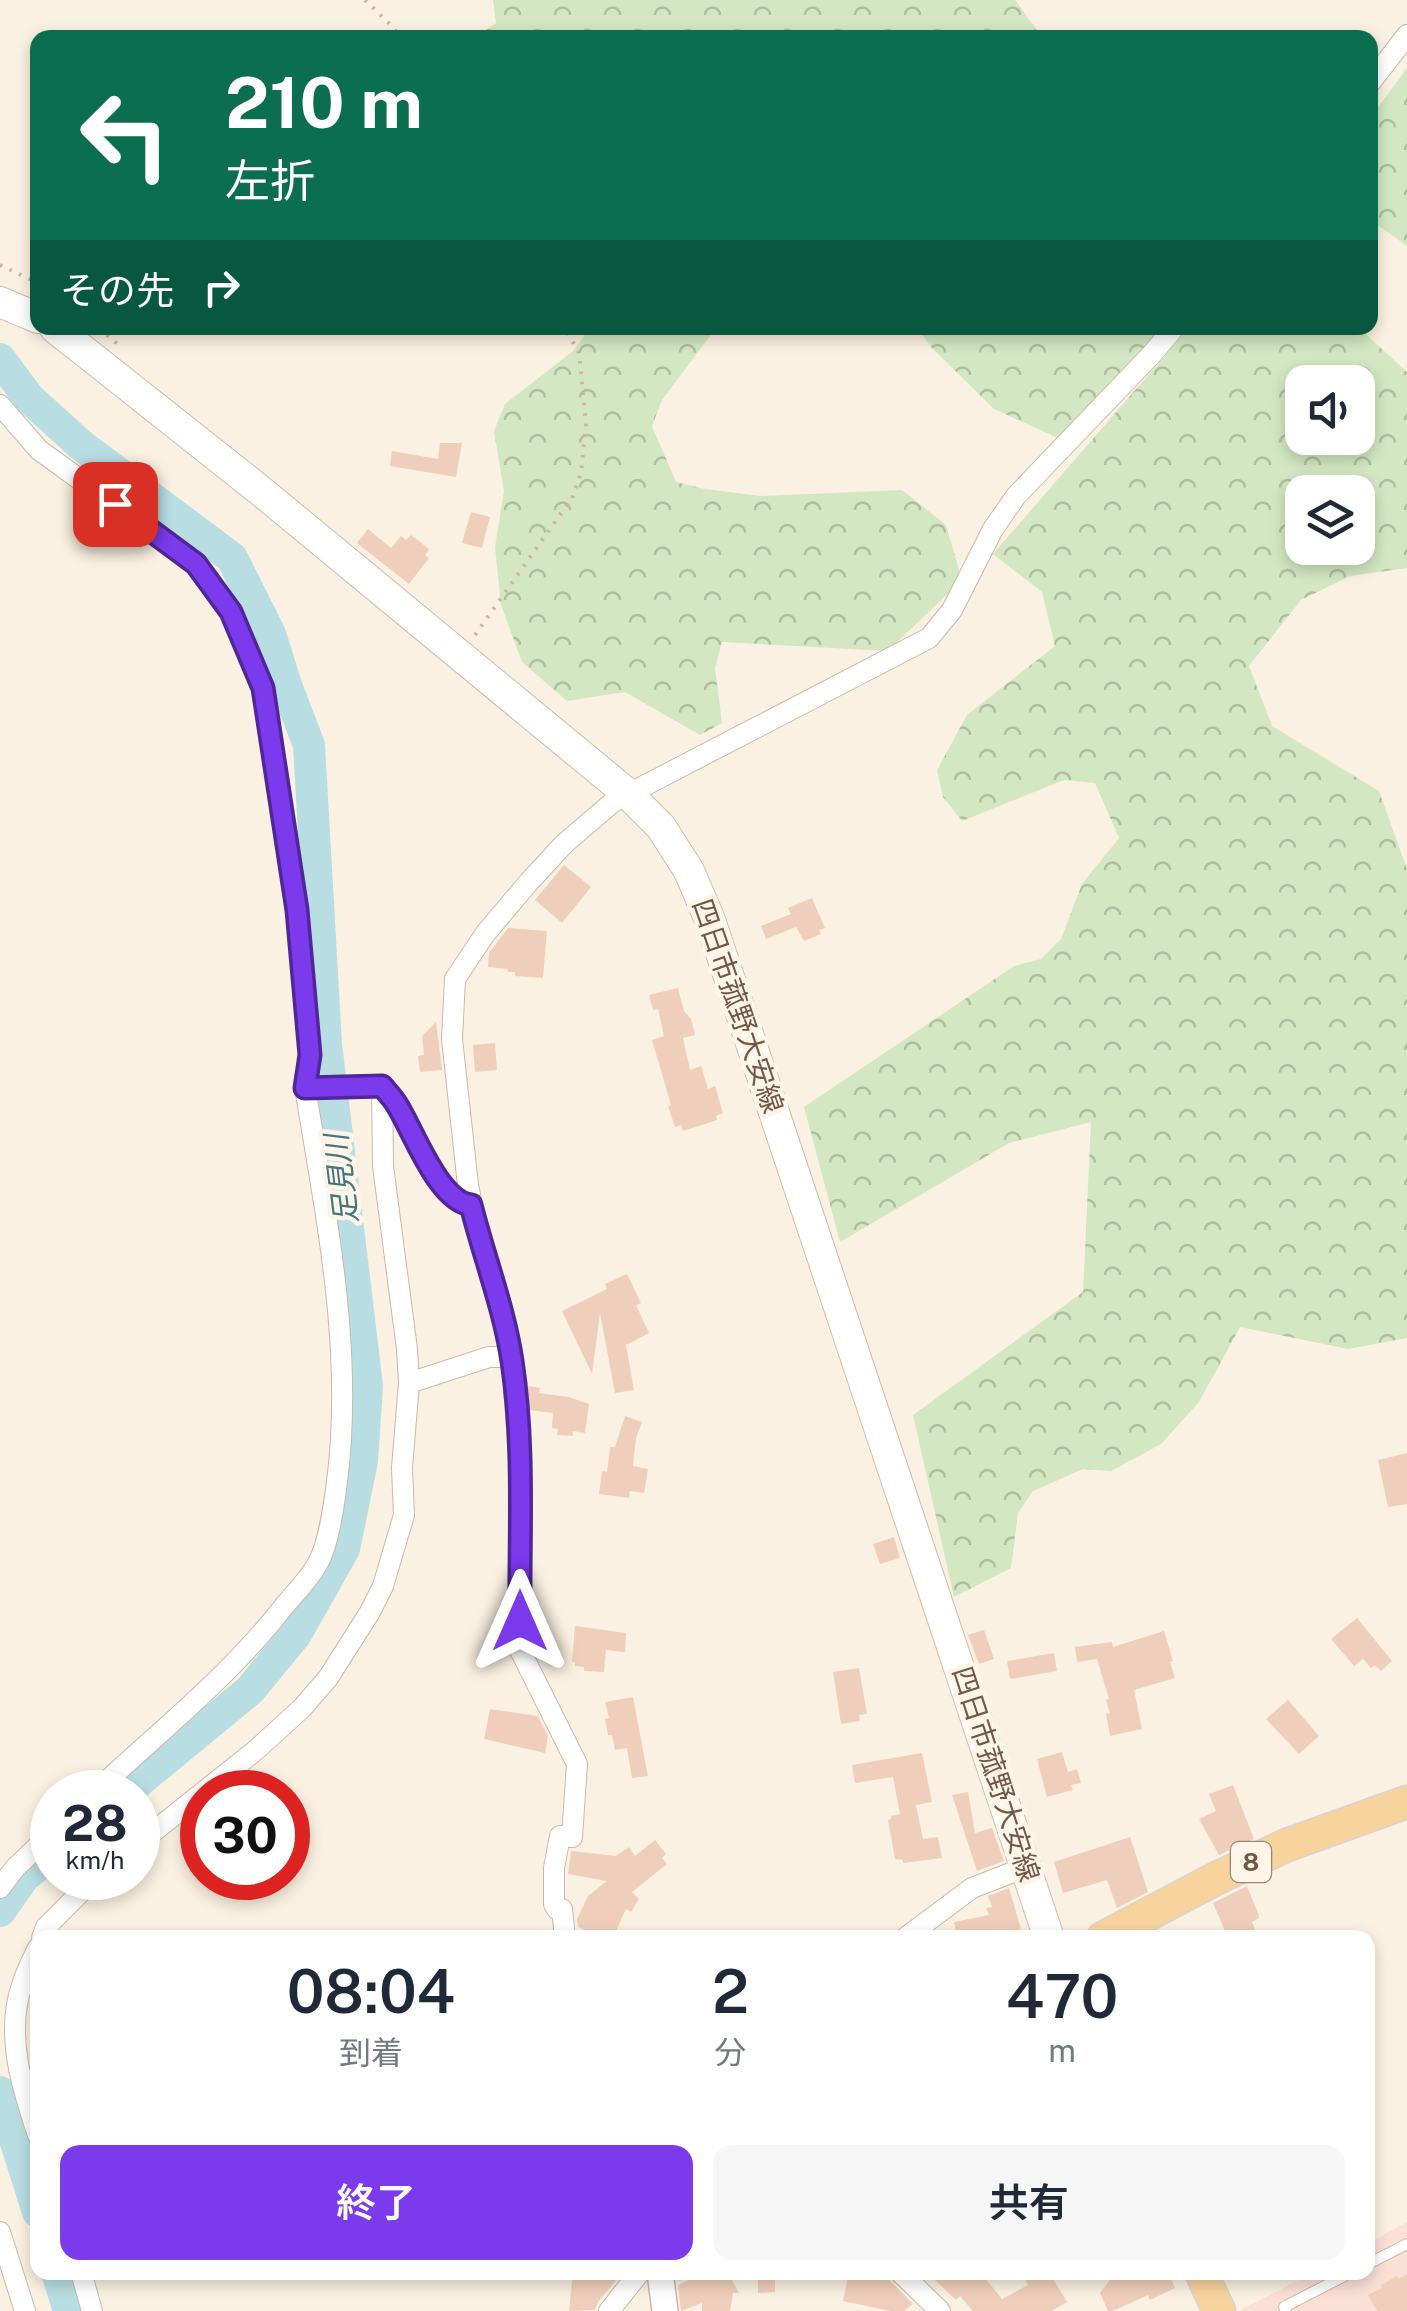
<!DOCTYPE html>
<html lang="ja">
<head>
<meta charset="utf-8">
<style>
  body { margin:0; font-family:"Public Sans","Noto Sans JP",sans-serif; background:#f6f6f7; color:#1f2937; height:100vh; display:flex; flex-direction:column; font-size:38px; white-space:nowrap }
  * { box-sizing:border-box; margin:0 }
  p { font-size:32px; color:#747a83 }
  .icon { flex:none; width:55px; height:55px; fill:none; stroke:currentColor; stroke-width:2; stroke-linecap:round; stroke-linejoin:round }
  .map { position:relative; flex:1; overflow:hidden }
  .panel { position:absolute; left:30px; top:1930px; width:1345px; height:350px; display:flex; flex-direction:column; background:#fff; border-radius:20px; box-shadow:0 5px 15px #0003 }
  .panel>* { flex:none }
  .banner { position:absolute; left:30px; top:30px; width:1348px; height:305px; border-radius:20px; box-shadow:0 5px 15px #0003; background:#0b6e4f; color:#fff; overflow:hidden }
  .fabs { position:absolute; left:1285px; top:365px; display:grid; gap:20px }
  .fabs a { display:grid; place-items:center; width:90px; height:90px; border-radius:20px; background:#fff; box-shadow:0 5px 15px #0003; font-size:50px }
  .speed { position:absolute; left:30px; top:1770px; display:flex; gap:20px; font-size:50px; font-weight:700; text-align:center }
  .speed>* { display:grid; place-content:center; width:130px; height:130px; border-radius:50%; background:#fff; box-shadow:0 5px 15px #0003; line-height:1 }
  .speed small { font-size:25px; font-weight:400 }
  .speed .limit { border:15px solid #d22; background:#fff; color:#111 }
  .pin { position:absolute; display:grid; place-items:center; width:85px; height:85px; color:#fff; margin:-42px; border-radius:20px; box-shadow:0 5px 15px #0006 }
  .me { position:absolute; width:110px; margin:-55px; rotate:0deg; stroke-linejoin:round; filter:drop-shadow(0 0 8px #0008) }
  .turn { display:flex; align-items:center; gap:35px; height:210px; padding:0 30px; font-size:45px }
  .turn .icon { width:130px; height:130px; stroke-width:2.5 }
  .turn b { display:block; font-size:70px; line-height:85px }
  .then { display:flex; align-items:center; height:95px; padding:0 30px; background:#0003; gap:20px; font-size:38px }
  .eta { display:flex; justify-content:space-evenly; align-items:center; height:170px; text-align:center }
  .eta b { font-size:60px; font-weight:600; line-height:70px }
  .button { display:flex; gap:20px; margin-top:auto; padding:20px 30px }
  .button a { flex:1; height:115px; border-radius:20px; background:#7c3aed; color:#fff; font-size:40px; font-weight:600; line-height:115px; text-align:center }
  .button a+a { background:#f6f6f7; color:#1f2937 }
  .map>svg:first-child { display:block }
</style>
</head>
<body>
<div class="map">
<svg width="1407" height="2311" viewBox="0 0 1407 2311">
  <defs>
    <pattern id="forest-crowns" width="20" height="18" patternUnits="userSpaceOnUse" patternTransform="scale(2.5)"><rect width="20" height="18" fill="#d2e7c2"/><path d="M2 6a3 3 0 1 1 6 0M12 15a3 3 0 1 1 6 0" fill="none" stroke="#afbea0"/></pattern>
  </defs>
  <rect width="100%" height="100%" fill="#fbf1e2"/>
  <polygon fill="#fbe0d6" points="1407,2222 1407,2311 1239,2311 1312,2273 1368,2272 1368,2243"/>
  <g fill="url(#forest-crowns)" fill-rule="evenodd">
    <polygon points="493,0 1015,0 1042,37 476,37 496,23"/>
    <polygon points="1407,68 1407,246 1370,220 1370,118"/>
    <polygon points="590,328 716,328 662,400 652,426 676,482 705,489 761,496 902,490 946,525 962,580 888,651 722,642 715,668 722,723 700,735 625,692 567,701 522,662 501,605 495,547 504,491 494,431 505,404 573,351"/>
    <polygon points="917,328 1162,328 1062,440 994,409 932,348"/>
    <path d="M 1189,328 L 1359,328 L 1407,372 L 1407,568 L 1350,576 L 1301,600 L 1249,666 L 1272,726 L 1379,791 L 1407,869 L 1407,1338 L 1348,1349 L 1240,1327 L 1199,1402 L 1161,1444 L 1111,1471 L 1083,1469 L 1033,1491 L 1018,1513 L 1011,1568 L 954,1597 L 913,1415 L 1083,1292 L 1091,1122 L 1009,1143 L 840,1242 L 804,1107 L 1014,966 L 1041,959 L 1061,939 L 1082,884 L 1119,838 L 1095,783 L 1064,780 L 962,821 L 943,797 L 937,770 L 967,715 L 1055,646 L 1042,592 L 993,554 ZM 1358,382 L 1358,438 L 1302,438 L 1302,382 ZM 1358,492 L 1358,548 L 1302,548 L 1302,492 Z"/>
  </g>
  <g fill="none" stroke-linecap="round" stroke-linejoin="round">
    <g stroke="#b8dee3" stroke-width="32">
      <polyline points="0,359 29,398 82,446 232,558 270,634 287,688 309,745 326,1044 367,1386 362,1461 344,1549 296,1634 250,1690 126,1792"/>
      <polyline points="0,1911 24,1877 52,1854"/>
      <polyline points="0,2092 38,2212"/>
      <polyline points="57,2272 69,2311"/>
    </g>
  </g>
  <g fill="#efcfbb">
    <polygon points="440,443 462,443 456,477 390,466 392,451 438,459"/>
    <polygon points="471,512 490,517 482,548 462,543"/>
    <polygon points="368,529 391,548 401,536 406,540 411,535 429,549 425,555 429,558 409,584 357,543"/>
    <polygon points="564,865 591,887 562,923 535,900"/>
    <polygon points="812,898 825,928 819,930 821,934 804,941 796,927 766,939 761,926 791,914 788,908"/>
    <polygon points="508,928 547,931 543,978 515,976 515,972 507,972 508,969 488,967 489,953"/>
    <polygon points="678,988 684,1011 691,1019 695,1035 683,1038 690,1070 701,1066 708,1089 715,1086 723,1113 716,1116 717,1120 683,1131 681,1125 675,1127 668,1106 671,1105 652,1040 664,1036 658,1009 653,1010 649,995"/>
    <polygon points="436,1022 442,1070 420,1072 418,1056 424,1055 422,1036"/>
    <polygon points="495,1043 497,1070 475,1072 473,1045"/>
    <polygon points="627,1274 641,1303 636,1305 649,1333 626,1345 634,1390 615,1393 600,1313 592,1374 562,1311 607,1289 605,1284"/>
    <polygon points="528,1386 540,1388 539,1393 569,1397 589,1404 585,1433 573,1431 573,1436 557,1435 558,1429 552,1428 553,1413 529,1410"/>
    <polygon points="625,1416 642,1422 636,1438 633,1466 648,1469 644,1493 630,1491 629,1498 599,1494 602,1471 607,1472 610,1447 615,1447"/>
    <polygon points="1407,1453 1407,1504 1388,1507 1378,1460"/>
    <polygon points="894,1537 900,1558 880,1564 873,1544"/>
    <polygon points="1357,1618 1392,1661 1381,1671 1375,1665 1371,1668 1363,1659 1354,1666 1331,1639"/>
    <polygon points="575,1626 626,1633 625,1652 606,1650 604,1672 584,1671 584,1667 575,1666 575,1662 572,1662"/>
    <polygon points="984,1630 994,1659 979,1664 968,1635"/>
    <polygon points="1164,1631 1173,1661 1170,1662 1175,1678 1134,1690 1142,1729 1110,1736 1106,1713 1110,1714 1106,1700 1109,1699 1097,1659 1077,1662 1075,1647 1112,1642 1113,1647"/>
    <polygon points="1054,1653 1057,1671 1010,1679 1007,1661"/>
    <polygon points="859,1668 867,1714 859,1715 860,1721 841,1724 833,1672"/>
    <polygon points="633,1697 648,1776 632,1778 627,1748 615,1750 612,1735 608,1735 605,1719 609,1718 605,1702"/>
    <polygon points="1288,1700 1319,1736 1299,1754 1266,1719"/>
    <polygon points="490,1709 538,1716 548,1736 545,1753 484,1739"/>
    <polygon points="1062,1752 1068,1772 1077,1769 1081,1783 1071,1785 1073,1790 1047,1797 1037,1759"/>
    <polygon points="922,1753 932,1802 916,1805 923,1839 938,1837 942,1858 903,1863 903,1860 895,1859 888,1820 891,1819 891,1816 900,1814 893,1777 855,1783 852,1765"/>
    <polygon points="1233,1785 1254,1839 1219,1855 1199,1819 1216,1811 1209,1794"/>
    <polygon points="968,1792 975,1833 992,1828 1004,1861 977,1871 952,1795"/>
    <polygon points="1130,1837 1148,1892 1117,1908 1107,1880 1063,1893 1054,1862"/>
    <polygon points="655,1840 666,1854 662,1858 667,1864 632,1892 639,1899 631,1912 626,1909 616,1931 612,1930 609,1937 593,1930 591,1933 578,1927 577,1919 588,1896 607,1881 568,1874 571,1851 616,1856 629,1847 635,1856"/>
    <polygon points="1247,1886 1258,1913 1259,1918 1252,1922 1258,1938 1228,1938 1213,1903"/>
    <polygon points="1009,1888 1021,1929 991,1938 957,1938 954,1922 989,1915 986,1908 992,1907 988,1896"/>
    <polygon points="573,2272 600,2272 618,2275 618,2278 598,2302 595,2310 569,2311"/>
    <polygon points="705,2272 727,2272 739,2293 733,2293 730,2311 702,2311 702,2303 681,2311 678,2285"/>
    <polygon points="758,2272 775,2272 775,2292 758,2293"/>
    <polygon points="849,2272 877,2272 876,2276 888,2279 913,2304 904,2311 890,2311 843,2301"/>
    <polygon points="942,2272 980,2272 1002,2299 1028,2285 1021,2272 1049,2272 1067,2302 1052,2311 973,2311 960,2296 956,2300 935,2280"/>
    <polygon points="1116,2272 1168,2272 1175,2288 1150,2300 1148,2295 1113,2311 1108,2311 1100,2293"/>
    <polygon points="1407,2274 1407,2311 1377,2311 1368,2295 1382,2288 1381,2285 1397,2276 1399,2279"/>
  </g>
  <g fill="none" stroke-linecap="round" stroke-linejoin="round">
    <g stroke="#cbb8aa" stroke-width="12">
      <g id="service">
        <polyline points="1368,2264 1407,2244"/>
        <polyline points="1286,2311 1284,2307 1352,2272"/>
      </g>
    </g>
    <g stroke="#cbb8aa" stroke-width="22">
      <g id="minor">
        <polyline points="1370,83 1407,35"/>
        <path d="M 0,405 L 39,450 L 197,564 L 231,612 L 263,688 L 280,791 L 297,910 L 310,1055 L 305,1087 C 326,1218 354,1349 337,1482 C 334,1505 329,1543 318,1563 C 310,1578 296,1592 285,1605 C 230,1676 160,1731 95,1792"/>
        <path d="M 382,1086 C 387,1092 393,1098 397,1105 C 413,1130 439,1202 471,1205"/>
        <polyline points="305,1087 382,1086"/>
        <polyline points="409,1383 489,1357 511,1357"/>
        <polyline points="138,1844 256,1750 302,1708 328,1678 370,1612 383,1586 404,1515 402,1468 409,1383 407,1349 383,1166 382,1086"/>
        <polyline points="0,1888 15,1868 52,1833"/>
        <polyline points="42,1938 46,1927 95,1878"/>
        <polyline points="565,1938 562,1909 557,1909 554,1904 554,1868 560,1836 572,1837 577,1764 520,1650 521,1484 513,1374 507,1334 477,1230 468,1185 452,1039 455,979 485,934 528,883 564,844 613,802 929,638 952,610 993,529 1016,496 1152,354 1174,328"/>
        <polyline points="905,1938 972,1888 1026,1867"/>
        <path d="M 38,1948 C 32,1960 26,1972 22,1985 C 5,2034 22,2088 38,2135"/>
        <polyline points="0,2232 25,2311"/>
        <polyline points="81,2272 92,2311"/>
        <polyline points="900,2272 940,2311"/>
        <polyline points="609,2311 640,2272"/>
      </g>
    </g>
    <g stroke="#cbb8aa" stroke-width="28">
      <polyline id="tertiary" points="660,2272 665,2311"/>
    </g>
    <g stroke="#d0baaa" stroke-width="32">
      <g id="secondary">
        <polyline points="0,302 38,318"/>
        <polyline points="55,328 262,492 628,794 661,827 689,871 710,920 1049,1938"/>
      </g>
    </g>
    <g stroke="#dad3d0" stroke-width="35">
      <g id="primary">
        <polyline points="1103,1938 1217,1878 1287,1845 1407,1802"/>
        <polyline points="1201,2272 1219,2311"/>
      </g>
    </g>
    <g stroke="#d3b29f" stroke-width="4" stroke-dasharray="2.5 8" stroke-linecap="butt">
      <polyline points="365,0 394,28 400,38"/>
      <polyline points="0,265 38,283"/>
      <polyline points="99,328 121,347"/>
      <polyline points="475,635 572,498 581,473 586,424 579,353 565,328"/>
    </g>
    <use href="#service" stroke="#fff" stroke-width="10"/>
    <use href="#minor" stroke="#fff" stroke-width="20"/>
    <use href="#tertiary" stroke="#fff" stroke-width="25"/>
    <use href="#secondary" stroke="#fff" stroke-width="30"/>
    <use href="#primary" stroke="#f7d39d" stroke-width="32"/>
  </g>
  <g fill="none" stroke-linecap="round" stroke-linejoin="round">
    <g stroke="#51269a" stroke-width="25">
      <path id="route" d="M 115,504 L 196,564 L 231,612 L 263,688 L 297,910 L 310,1055 L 305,1088 L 382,1086 C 387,1092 393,1098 397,1105 C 413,1130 438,1201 471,1205 C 484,1257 504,1308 512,1361 C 525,1447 519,1535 520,1621"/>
    </g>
    <use href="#route" stroke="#7c3aed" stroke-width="18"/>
  </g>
  <g text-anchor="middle" stroke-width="9" stroke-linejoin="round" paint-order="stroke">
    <rect fill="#fef5e8" stroke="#9b8679" stroke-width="2.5" x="1231" y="1842" width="40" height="40" rx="8"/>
    <g font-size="25" font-weight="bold" fill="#71574a">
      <text x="1251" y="1871">8</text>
    </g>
    <g font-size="28" fill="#71574a" stroke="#fef5e8">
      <text transform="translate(738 1006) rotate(71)" y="10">四日市菰野大安線</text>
      <text transform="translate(996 1774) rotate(72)" y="10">四日市菰野大安線</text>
    </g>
    <g font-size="30" font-style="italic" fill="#42757d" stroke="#fef5e8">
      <text transform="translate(342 1179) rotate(-97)" y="10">足見川</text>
    </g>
  </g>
</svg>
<div class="fabs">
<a><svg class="icon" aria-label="sound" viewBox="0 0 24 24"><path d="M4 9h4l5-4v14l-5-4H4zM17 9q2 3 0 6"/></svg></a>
<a><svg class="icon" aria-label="layers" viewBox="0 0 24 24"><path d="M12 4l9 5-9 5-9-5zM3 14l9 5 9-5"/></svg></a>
</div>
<div class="speed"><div>28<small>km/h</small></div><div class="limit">30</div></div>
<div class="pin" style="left:115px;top:504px;background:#d93025"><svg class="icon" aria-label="arrive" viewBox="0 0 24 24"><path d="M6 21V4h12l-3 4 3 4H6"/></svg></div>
<svg class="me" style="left:520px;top:1621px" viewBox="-20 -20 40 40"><path d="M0-17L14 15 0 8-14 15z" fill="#7c3aed" stroke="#fff" stroke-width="4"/></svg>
<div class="banner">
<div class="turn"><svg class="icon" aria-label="left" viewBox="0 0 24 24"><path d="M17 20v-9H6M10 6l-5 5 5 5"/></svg><div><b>210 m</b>左折</div></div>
<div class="then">その先<svg class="icon" aria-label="right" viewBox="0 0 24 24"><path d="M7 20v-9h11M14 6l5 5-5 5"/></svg></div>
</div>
<section class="panel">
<div class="eta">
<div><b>08:04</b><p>到着</p></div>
<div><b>2</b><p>分</p></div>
<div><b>470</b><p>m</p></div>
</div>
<div class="button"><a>終了</a><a>共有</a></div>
</section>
</div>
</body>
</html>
